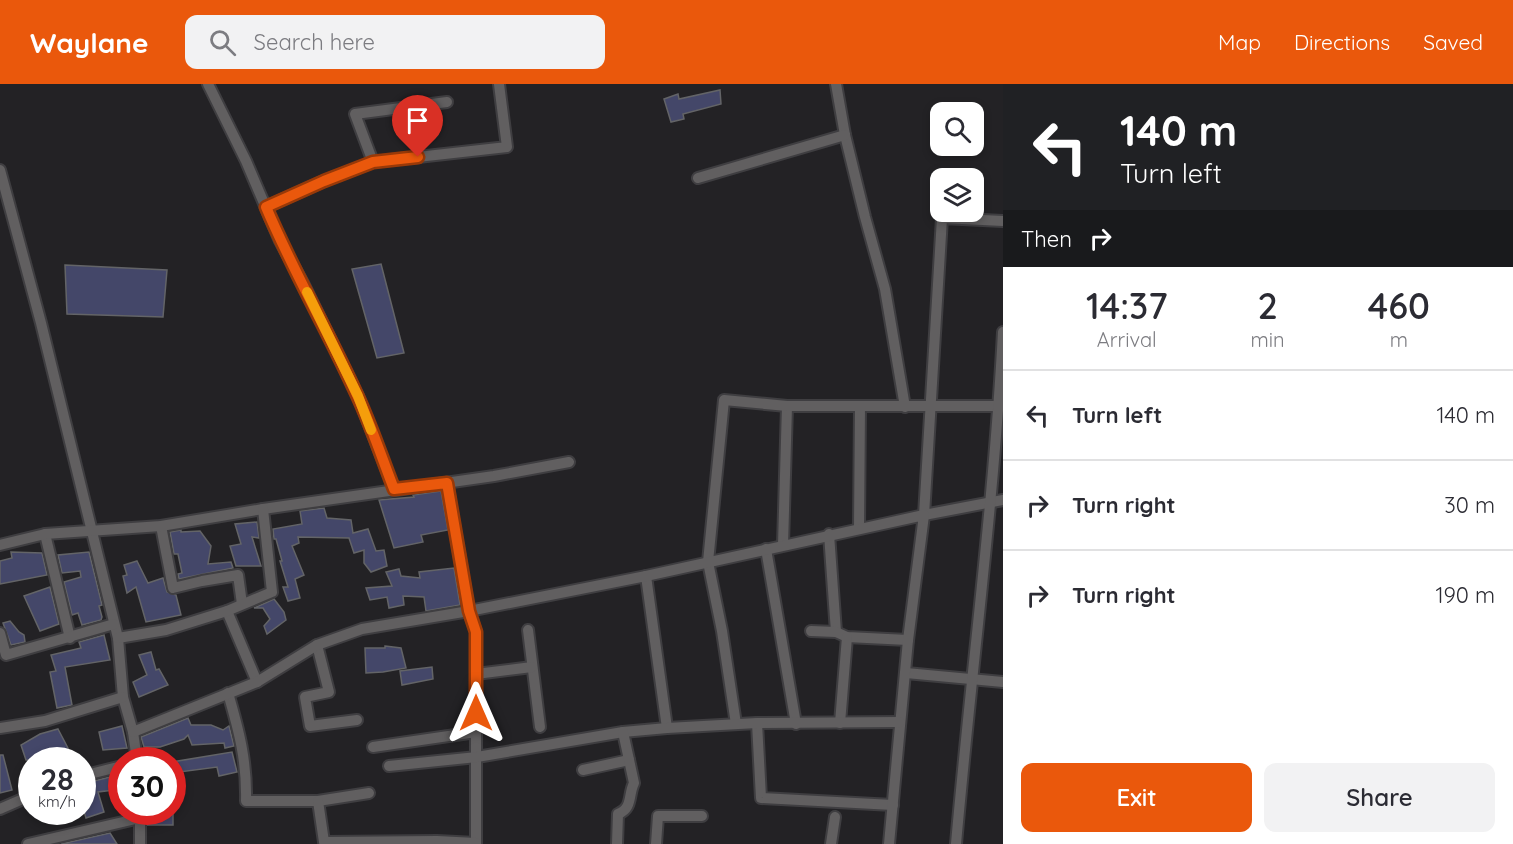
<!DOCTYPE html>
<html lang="en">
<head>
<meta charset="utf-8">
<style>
  body { margin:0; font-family:Quicksand,sans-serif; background:#f2f2f3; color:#2b2b33; height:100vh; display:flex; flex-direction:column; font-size:22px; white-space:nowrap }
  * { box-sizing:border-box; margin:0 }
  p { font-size:20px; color:#7c7c81 }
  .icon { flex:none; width:33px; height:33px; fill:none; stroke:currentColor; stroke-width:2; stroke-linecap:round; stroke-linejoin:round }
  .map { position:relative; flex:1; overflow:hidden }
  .panel { display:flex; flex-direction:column; background:#fff; width:510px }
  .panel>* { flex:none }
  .hud { background:#202124; color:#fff; overflow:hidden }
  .tools { position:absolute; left:930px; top:18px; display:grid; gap:12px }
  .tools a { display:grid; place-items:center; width:54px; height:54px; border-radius:12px; background:#fff; box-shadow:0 3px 9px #0003; font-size:30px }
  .speed { position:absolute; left:18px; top:663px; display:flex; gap:12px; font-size:30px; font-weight:700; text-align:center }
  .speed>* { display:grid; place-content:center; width:78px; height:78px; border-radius:50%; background:#fff; box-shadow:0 3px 9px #0003; line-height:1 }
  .speed small { font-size:15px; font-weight:400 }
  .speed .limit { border:9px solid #d22; background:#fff; color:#111 }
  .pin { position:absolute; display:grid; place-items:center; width:51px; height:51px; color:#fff; margin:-62px -26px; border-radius:50% 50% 50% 0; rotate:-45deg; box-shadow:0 0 6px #0007 }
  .pin .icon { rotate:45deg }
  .me { position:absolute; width:66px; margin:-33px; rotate:0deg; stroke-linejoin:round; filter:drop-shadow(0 0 4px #0008) }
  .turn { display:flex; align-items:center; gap:21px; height:126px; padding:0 18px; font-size:27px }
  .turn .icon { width:78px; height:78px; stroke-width:2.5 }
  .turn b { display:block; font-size:42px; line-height:51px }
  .then { display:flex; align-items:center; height:57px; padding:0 18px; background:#0003; gap:12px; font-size:22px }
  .eta { display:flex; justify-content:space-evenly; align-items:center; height:102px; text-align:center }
  .eta b { font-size:36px; font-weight:600; line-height:42px }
  .button { display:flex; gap:12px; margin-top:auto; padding:12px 18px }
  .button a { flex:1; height:69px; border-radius:12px; background:#ea580c; color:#fff; font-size:24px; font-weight:600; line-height:69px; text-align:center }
  .button a+a { background:#f2f2f3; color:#2b2b33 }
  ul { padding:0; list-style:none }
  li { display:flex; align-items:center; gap:18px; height:90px; padding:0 18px; border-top:2px solid #e1e1e2 }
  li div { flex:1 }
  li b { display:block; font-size:22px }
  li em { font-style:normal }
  header { display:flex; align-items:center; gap:36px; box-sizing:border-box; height:84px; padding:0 30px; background:#ea580c; color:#fff }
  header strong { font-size:28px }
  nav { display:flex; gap:33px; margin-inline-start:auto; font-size:21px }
  .search { width:420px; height:54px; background:#f2f2f3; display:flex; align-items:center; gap:15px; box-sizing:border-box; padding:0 21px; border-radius:12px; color:#7c7c81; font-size:22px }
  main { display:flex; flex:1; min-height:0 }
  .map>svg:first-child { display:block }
</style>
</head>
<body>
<header>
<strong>Waylane</strong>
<div class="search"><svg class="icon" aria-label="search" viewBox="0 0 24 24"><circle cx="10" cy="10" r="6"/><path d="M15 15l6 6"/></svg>Search here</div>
<nav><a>Map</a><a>Directions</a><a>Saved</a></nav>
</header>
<main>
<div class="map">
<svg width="1003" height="760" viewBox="0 0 1003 760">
  <rect width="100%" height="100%" fill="#232225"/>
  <g fill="#444769" stroke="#636467" stroke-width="1.5">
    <polygon points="720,6 721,20 683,30 684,35 671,38 664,15 678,10 679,15"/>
    <polygon points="381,180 404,269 377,274 352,185"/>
    <polygon points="65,181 167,186 163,233 67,230"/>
    <polygon points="441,407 448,446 421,451 423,458 394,464 379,416 414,413 413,411"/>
    <polygon points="324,424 327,434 351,436 353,449 368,445 376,467 384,466 387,482 371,488 364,479 364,466 354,469 349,454 298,453 299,459 292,462 304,491 295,495 300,514 288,517 283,503 288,503 280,477 282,477 276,455 274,455 273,445 302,440 300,427"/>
    <polygon points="257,438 259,454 252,453 261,482 236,482 230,462 241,460 235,440"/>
    <polygon points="181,446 181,448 200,447 211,462 208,480 231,478 233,484 179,495 178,490 182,489 178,470 174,470 170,448"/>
    <polygon points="11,468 42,469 47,491 0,500 0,477 12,474"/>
    <polygon points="89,468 102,521 99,522 102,533 101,536 82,541 78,529 72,531 64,498 81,493 80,487 62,489 58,471"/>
    <polygon points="137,477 148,499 163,494 167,508 176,511 181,531 146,538 136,503 127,509 123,492 127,491 124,481"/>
    <polygon points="454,484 460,521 426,527 424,513 403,512 404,521 389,524 387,513 370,516 366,504 392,502 386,488 399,485 401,492 420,494 419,488"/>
    <polygon points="50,503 59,540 40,547 24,512"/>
    <polygon points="274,515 284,528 286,536 267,550 264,542 270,535 263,524 254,524"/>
    <polygon points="10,537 19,548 24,551 25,558 11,561 3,539"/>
    <polygon points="104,551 110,576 65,583 72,621 57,624 50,588 56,587 51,571 81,564 79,558"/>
    <polygon points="385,562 401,564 406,584 383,588 366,589 365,564 385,564"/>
    <polygon points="151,568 156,586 159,585 168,601 139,613 133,598 147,591 139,571"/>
    <polygon points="432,583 433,595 402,601 400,587"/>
    <polygon points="188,634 191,641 211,641 223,646 229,642 234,662 225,664 224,659 192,661 188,651 184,655 160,663 144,663 141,653"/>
    <polygon points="122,642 127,664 103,666 99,648"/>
    <polygon points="58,645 69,666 52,672 50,669 37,674 37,676 26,676 21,661 40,650"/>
    <polygon points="232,668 237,688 219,692 217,683 172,689 172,678"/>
    <polygon points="0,671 3,671 12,706 0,709"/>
    <polygon points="122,690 122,705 98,708 104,728 86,734 82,720 82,709 94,707 90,698"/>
    <rect x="147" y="728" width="26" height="13"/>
    <polygon points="110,749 117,760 61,760"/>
  </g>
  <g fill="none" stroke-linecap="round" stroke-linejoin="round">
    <g stroke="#3f3e41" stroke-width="14">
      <g id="minor">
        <polyline points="208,0 246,77 280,157 303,199 358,312 394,405"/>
        <polyline points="836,0 845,51 865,133 885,205 905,323"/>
        <polyline points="373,78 355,30 447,18"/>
        <polyline points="0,86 41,239 118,554 123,613 133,648 137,676"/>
        <polyline points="698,94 845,51"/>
        <polyline points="266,123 324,97 373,78 507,63 499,0"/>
        <polyline points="1003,137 942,134 924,431 1003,416"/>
        <polyline points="447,399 469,527 476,548 476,760"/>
        <polyline points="161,442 173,504 202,497 238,491 242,520"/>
        <polyline points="859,444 860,322"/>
        <polyline points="45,450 70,554"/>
        <polyline points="829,450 836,548"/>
        <polyline points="0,461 45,450 161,442 263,425 494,392 569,378"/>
        <polyline points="783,461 787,322"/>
        <polyline points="766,465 796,640"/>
        <polyline points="646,492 667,644"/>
        <polyline points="227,527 257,598"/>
        <polyline points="528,546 540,643"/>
        <polyline points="811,547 836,548 847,553 908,556"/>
        <polyline points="0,549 6,571 114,540"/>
        <polyline points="118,554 166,546 227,527 272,508 263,425"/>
        <polyline points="317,561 329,608 305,613 310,642 357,636"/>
        <polyline points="906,589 1003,598"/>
        <polyline points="476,590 532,583"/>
        <path d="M 228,609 C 239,647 247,677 246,717 L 318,717 L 369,709"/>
        <polyline points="757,639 761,714 893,721"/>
        <polyline points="840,639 847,553"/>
        <polyline points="736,640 722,547 708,478 724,316 787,322 1003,322"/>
        <polyline points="0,644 45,637 123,613"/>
        <polyline points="133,648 257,598 317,561 362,545 469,527 646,492 924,431 908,556 889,760"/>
        <polyline points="373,663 476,648"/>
        <polyline points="389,682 477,673 623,648 667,644 757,639 900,638"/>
        <polyline points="583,686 629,676"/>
        <polyline points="82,692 122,682"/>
        <polyline points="318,717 324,758 437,757 476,759"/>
        <polyline points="0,725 32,711"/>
        <polyline points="28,760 140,734"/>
        <polyline points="140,760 140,728"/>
        <path d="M 617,760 L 618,730 C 633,724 628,711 634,699 L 623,648"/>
        <polyline points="656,760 658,732 702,732"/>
        <polyline points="831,760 835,733"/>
        <path d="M 956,760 C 971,589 994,419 1003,248"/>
      </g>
    </g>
    <use href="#minor" stroke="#615f60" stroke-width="10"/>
  </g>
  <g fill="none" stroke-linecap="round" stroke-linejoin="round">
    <g stroke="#983908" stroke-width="15">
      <path id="route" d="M 418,73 L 373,78 L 324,97 L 266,123 C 293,187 328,247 357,311 C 371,341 382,374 394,405 L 447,399 L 469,527 L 476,548 L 476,629"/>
    </g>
    <use href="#route" stroke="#ea580c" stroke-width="10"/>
    <polyline stroke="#f59e0b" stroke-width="10" points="307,208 358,312 371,346"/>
  </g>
</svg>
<div class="tools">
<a><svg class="icon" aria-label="search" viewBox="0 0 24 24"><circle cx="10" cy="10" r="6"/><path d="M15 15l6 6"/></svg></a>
<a><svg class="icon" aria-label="layers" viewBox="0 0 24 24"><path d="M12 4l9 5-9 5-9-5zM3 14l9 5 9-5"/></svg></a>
</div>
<div class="speed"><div>28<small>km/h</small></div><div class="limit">30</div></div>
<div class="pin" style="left:418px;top:73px;background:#d93025"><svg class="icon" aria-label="arrive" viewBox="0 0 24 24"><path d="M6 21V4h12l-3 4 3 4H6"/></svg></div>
<svg class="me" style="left:476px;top:629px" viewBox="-20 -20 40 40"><path d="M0-17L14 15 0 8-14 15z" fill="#ea580c" stroke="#fff" stroke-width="4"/></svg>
</div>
<section class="panel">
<div class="hud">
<div class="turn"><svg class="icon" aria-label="left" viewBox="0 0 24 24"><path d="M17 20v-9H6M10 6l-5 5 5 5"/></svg><div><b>140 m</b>Turn left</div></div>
<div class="then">Then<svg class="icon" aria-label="right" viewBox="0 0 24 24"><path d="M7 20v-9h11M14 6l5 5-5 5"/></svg></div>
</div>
<div class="eta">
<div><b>14:37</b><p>Arrival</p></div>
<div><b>2</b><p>min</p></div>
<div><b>460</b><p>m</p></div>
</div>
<ul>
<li><svg class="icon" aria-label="left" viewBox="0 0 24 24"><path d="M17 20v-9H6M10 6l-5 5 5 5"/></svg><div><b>Turn left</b></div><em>140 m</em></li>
<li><svg class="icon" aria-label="right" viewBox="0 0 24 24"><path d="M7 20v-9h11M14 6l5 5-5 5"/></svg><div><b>Turn right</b></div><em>30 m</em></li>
<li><svg class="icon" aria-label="right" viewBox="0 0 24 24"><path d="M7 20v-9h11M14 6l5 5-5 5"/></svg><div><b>Turn right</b></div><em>190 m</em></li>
</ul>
<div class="button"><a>Exit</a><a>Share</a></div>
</section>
</main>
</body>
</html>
